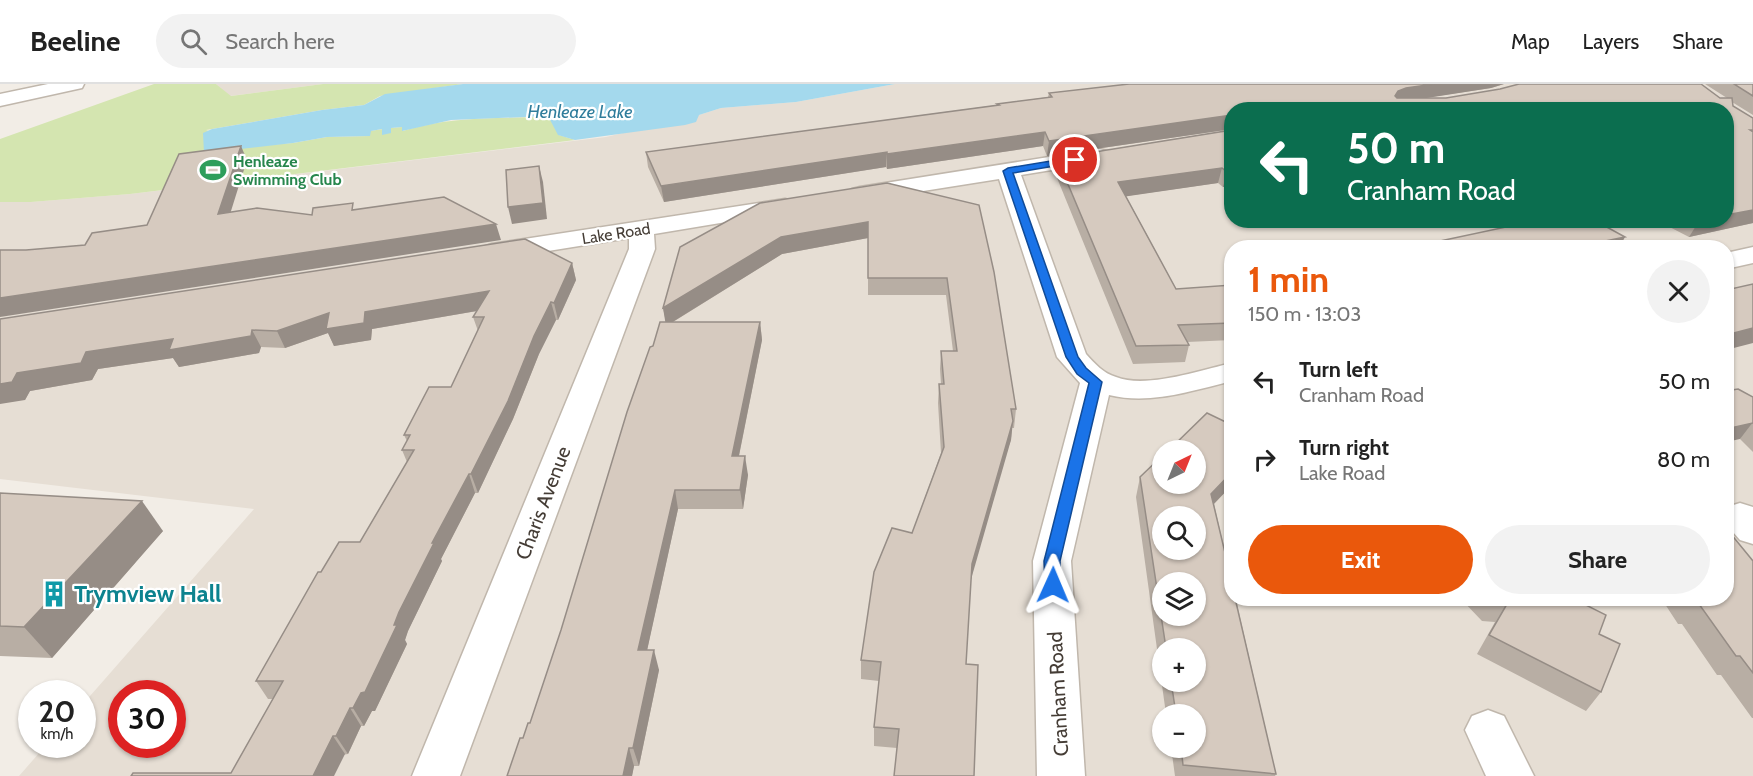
<!DOCTYPE html>
<html lang="en">
<head>
<meta charset="utf-8">
<style>
  body { margin:0; font-family:Cabin,sans-serif; background:#f2f2f2; color:#222; height:100vh; display:flex; flex-direction:column; font-size:22px; white-space:nowrap }
  * { box-sizing:border-box; margin:0 }
  p { font-size:20px; color:#767676 }
  .icon { flex:none; width:33px; height:33px; fill:none; stroke:currentColor; stroke-width:2; stroke-linecap:round; stroke-linejoin:round }
  .map { position:relative; flex:1; overflow:hidden }
  .panel { position:absolute; left:1224px; top:156px; width:510px; height:366px; display:flex; flex-direction:column; background:#fff; border-radius:24px; box-shadow:0 2px 4px #0004 }
  .panel>* { flex:none }
  .banner { position:absolute; left:1224px; top:18px; width:510px; height:126px; border-radius:24px; box-shadow:0 2px 4px #0004; background:#0b6e4f; color:#fff; overflow:hidden }
  .needle { width:39px; rotate:43deg }
  .fabs { position:absolute; left:1152px; top:356px; display:grid; gap:12px }
  .fabs a { display:grid; place-items:center; width:54px; height:54px; border-radius:50%; background:#fff; box-shadow:0 2px 4px #0004; font-size:30px }
  .speed { position:absolute; left:18px; top:596px; display:flex; gap:12px; font-size:30px; font-weight:700; text-align:center }
  .speed>* { display:grid; place-content:center; width:78px; height:78px; border-radius:50%; background:#fff; box-shadow:0 2px 4px #0004; line-height:1 }
  .speed small { font-size:15px; font-weight:400 }
  .speed .limit { border:9px solid #d22; background:#fff; color:#111 }
  .pin { position:absolute; display:grid; place-items:center; width:51px; height:51px; color:#fff; margin:-26px; border:3px solid #fff; border-radius:50%; box-shadow:0 2px 6px #0007 }
  .me { position:absolute; width:66px; margin:-33px; rotate:1deg; stroke-linejoin:round; filter:drop-shadow(0 0 4px #0008) }
  .turn { display:flex; align-items:center; gap:21px; height:126px; padding:0 24px; font-size:27px }
  .turn .icon { width:78px; height:78px; stroke-width:2.5 }
  .turn b { display:block; font-size:42px; line-height:51px }
  .round { display:grid; place-items:center; flex:none; width:63px; height:63px; border-radius:32px; background:#f2f2f2 }
  .overview { display:flex; align-items:center; justify-content:space-between; height:102px; padding:0 24px }
  h1 { font-size:36px; font-weight:700; line-height:45px; color:#ea580c }
  .primary-button { display:flex; gap:12px; margin-top:auto; padding:12px 24px }
  .primary-button a { flex:1; height:69px; border-radius:36px; background:#ea580c; color:#fff; font-size:24px; font-weight:700; line-height:69px; text-align:center }
  .primary-button a+a { background:#f2f2f2; color:#222 }
  ul { padding:0; list-style:none }
  li { display:flex; align-items:center; gap:18px; height:78px; padding:0 24px }
  li div { flex:1 }
  li b { display:block; font-size:22px }
  li em { font-style:normal }
  header { display:flex; align-items:center; gap:36px; box-sizing:border-box; height:84px; padding:0 30px; background:#fff; border-bottom:2px solid #e0e0e0 }
  header strong { font-size:28px }
  nav { display:flex; gap:33px; margin-inline-start:auto; font-size:21px }
  .search { width:420px; height:54px; background:#f2f2f2; display:flex; align-items:center; gap:15px; box-sizing:border-box; padding:0 21px; border-radius:33px; color:#767676; font-size:22px }
  .map>svg:first-child { display:block }
</style>
</head>
<body>
<header>
<strong>Beeline</strong>
<div class="search"><svg class="icon" aria-label="search" viewBox="0 0 24 24"><circle cx="10" cy="10" r="6"/><path d="M15 15l6 6"/></svg>Search here</div>
<nav><a>Map</a><a>Layers</a><a>Share</a></nav>
</header>
<div class="map">
<svg width="1753" height="692" viewBox="0 0 1753 692">
  <rect width="100%" height="100%" fill="#f2ede6"/>
  <g fill="#e6ded4" fill-rule="evenodd">
    <polygon points="216,0 323,0 230,12"/>
    <path d="M 895,0 L 1753,0 L 1753,692 L 19,692 L 47,660 L 82,660 L 83,620 L 254,425 L 0,395 L 0,118 L 31,118 L 130,110 L 606,53 L 699,31 L 721,24 L 796,18 ZM 1232,26 L 1726,26 L 1726,136 L 1232,136 ZM 1232,164 L 1726,164 L 1726,514 L 1232,514 ZM 1162,366 L 1196,366 L 1196,399 L 1162,399 ZM 1162,432 L 1196,432 L 1196,465 L 1162,465 ZM 1162,498 L 1196,498 L 1196,531 L 1162,531 ZM 1162,564 L 1196,564 L 1196,597 L 1162,597 ZM 122,609 L 172,609 L 172,660 L 122,660 ZM 1162,630 L 1196,630 L 1196,663 L 1162,663 Z"/>
  </g>
  <path fill="#d4e5b0" d="M 154,0 L 216,0 L 231,12 L 323,0 L 463,0 L 380,12 L 364,21 L 322,26 L 206,46 L 255,62 L 293,59 L 327,53 L 370,52 L 370,47 L 383,45 L 382,50 L 391,44 L 402,43 L 403,47 C 456,31 495,36 549,32 L 559,51 L 575,56 L 130,110 L 31,118 L 0,118 L 0,55 Z"/>
  <polygon fill="#a4d9ed" points="463,0 895,0 796,18 721,24 699,31 696,38 685,41 575,56 558,51 548,32 451,36 402,47 402,43 391,44 391,49 382,51 382,45 371,47 370,52 327,53 293,59 204,69 203,49 212,45 322,26 364,21 385,10"/>
  <g fill="none" stroke-linecap="round" stroke-linejoin="round">
    <g stroke="#c0b7ac" stroke-width="3">
      <g id="minor">
        <polygon points="48,0 84,0 82,4 0,22 0,10"/>
        <path d="M 1099,65 L 1107,67 L 1110,72 L 1107,77 L 1021,91 L 1086,270 C 1095,280 1103,289 1116,293 C 1146,305 1201,286 1232,279 L 1232,297 C 1191,307 1150,321 1109,311 L 1071,477 L 1085,692 L 1037,692 L 1033,477 L 1080,299 L 1057,273 L 999,95 L 860,117 L 852,115 L 848,110 L 852,105 L 860,103 Z"/>
        <polygon points="785,115 793,117 797,122 793,127 654,150 655,165 460,692 412,692 629,165 629,154 492,176 483,173 479,168 483,163 492,160"/>
        <polygon points="1753,163 1753,179 1726,185 1726,169"/>
        <polygon points="1740,419 1753,423 1753,460 1740,456 1726,440 1727,423"/>
        <polygon points="1488,626 1504,632 1534,692 1486,692 1465,646 1472,632"/>
      </g>
    </g>
    <use href="#minor" fill="#fff" fill-rule="evenodd"/>
  </g>
  <g fill="#b8aea4" fill-rule="evenodd">
    <polygon points="1129,0 1504,0 1491,4 1424,14 1727,14 1705,0 1753,0 1753,31 1732,18 1733,22 1753,34 1753,139 1689,153 1656,136 1726,136 1726,26 1232,26 1232,45 1047,72 1043,62 887,85 886,83 664,118 648,83 646,68 997,21 997,20 1048,13 1049,9"/>
    <polygon points="1232,46 1232,102 1223,103 1218,99 1126,112 1176,205 1232,201 1232,256 1187,258 1189,261 1185,278 1133,280 1055,89 1057,74"/>
    <polygon points="979,121 1016,325 1014,344 1012,344 1011,356 897,664 874,662 874,643 879,597 861,595 861,576 912,449 941,369 938,319 939,300 941,300 940,285 941,267 953,267 946,211 868,211 868,154 782,170 673,238 760,238 762,256 739,372 748,391 743,425 678,425 647,566 659,586 639,682 634,682 632,692 507,692 530,639 561,546 653,262 666,238 663,224 680,163"/>
    <polygon points="572,179 576,196 558,236 556,236 539,270 513,335 478,409 475,409 441,475 442,477 408,547 405,556 407,560 375,627 372,627 364,642 361,642 348,670 231,689 273,615 268,615 256,597 321,488 360,458 407,378 402,366 407,357 404,351 451,303 478,247 473,233 477,227 372,245 371,256 334,262 328,249 285,264 261,263 259,269 179,283 173,274 98,285 92,296 30,307 25,316 0,235"/>
    <polygon points="1753,313 1753,368 1740,355"/>
    <path d="M 1232,341 L 1232,401 L 1214,420 L 1276,690 L 1275,692 L 1175,692 L 1171,663 L 1196,663 L 1196,630 L 1166,630 L 1136,413 L 1140,393 ZM 1162,564 L 1196,564 L 1196,597 L 1162,597 Z"/>
    <polygon points="0,409 163,447 52,574 0,572"/>
    <polygon points="1753,477 1753,634 1752,634 1721,591 1717,591 1682,540 1678,540 1661,514 1726,514"/>
    <polygon points="1460,514 1572,514 1599,550 1601,608 1586,627 1477,570 1495,538 1482,537"/>
  </g>
  <g fill="#968d86">
    <polygon points="1434,0 1504,0 1491,4 1401,18 1395,12 1398,7 1406,4"/>
    <polygon points="1232,31 1232,45 1047,72 1049,57"/>
    <polygon points="1045,48 1043,62 887,85 887,70"/>
    <polygon points="241,62 247,76 225,146 218,130"/>
    <polygon points="887,68 886,83 664,118 661,102"/>
    <polygon points="539,82 543,98 547,135 512,140 508,123"/>
    <polygon points="1222,84 1218,99 1115,114 1118,98"/>
    <polygon points="1232,87 1232,102 1223,103 1227,88"/>
    <polygon points="1753,126 1753,139 1689,153 1699,137 1726,136 1726,131"/>
    <polygon points="868,138 868,154 782,170 666,242 663,224 781,153"/>
    <polygon points="496,140 501,156 0,233 0,214"/>
    <polygon points="1625,153 1619,164 1571,164"/>
    <polygon points="572,179 576,196 558,236 554,219"/>
    <polygon points="489,207 494,224 372,245 371,256 334,262 328,249 285,264 277,247 329,229 365,228"/>
    <polygon points="551,218 556,236 539,270 513,335 478,409 471,390 534,252"/>
    <polygon points="760,238 762,256 735,391 732,372"/>
    <polygon points="1753,244 1753,259 1726,266 1726,251"/>
    <polygon points="252,246 261,263 259,269 179,283 173,274 98,285 92,296 30,307 25,316 0,320 0,300 17,289 86,268 173,255"/>
    <polygon points="1013,337 1011,356 970,499 972,480"/>
    <polygon points="1753,338 1740,355 1726,358 1726,345"/>
    <polygon points="745,372 748,391 743,425 740,406"/>
    <polygon points="1232,388 1232,401 1205,429 1211,410"/>
    <polygon points="469,390 475,409 441,475 442,477 408,547 405,556 407,560 375,627 372,627 364,642 353,624 394,541 399,528 432,459"/>
    <polygon points="675,406 678,425 643,585 638,566"/>
    <polygon points="142,417 163,447 52,574 24,543"/>
    <polygon points="654,566 659,586 639,682 633,664"/>
    <polygon points="350,624 361,642 348,670 336,652"/>
    <polygon points="333,652 345,670 334,692 313,692"/>
    <polygon points="629,664 634,682 632,692 623,692"/>
  </g>
  <g fill="#d6cabf" stroke="#968d86" stroke-width="1.5" fill-rule="evenodd">
    <polygon points="1129,0 1434,0 1406,4 1398,7 1395,12 1397,14 1446,14 1500,5 1519,0 1701,0 1720,14 1732,14 1733,22 1753,34 1753,46 1750,46 1753,48 1753,126 1726,131 1726,26 1232,26 1232,31 1049,57 1045,48 887,70 887,68 661,102 646,68 999,21 997,20 1052,13 1049,9"/>
    <polygon points="1734,0 1753,0 1753,12"/>
    <polygon points="1232,46 1232,87 1227,88 1222,84 1118,98 1176,205 1232,201 1232,239 1178,241 1189,261 1136,262 1057,74"/>
    <polygon points="241,62 218,130 257,124 312,131 313,124 353,119 352,126 444,113 496,140 0,214 0,166 26,166 85,161 92,149 147,141 179,70"/>
    <polygon points="539,82 543,119 508,123 506,86"/>
    <polygon points="887,99 979,121 994,188 1016,325 1011,325 1013,337 972,480 966,580 978,581 974,692 894,692 899,645 874,643 881,578 861,576 874,488 892,444 912,449 944,363 939,300 944,300 941,267 957,267 947,194 868,194 868,138 781,153 663,224 680,163 760,119"/>
    <polygon points="1539,136 1594,136 1625,153 1571,164 1407,164"/>
    <polygon points="525,155 572,179 554,219 551,218 534,252 508,317 471,390 469,390 432,459 434,459 399,528 394,541 397,541 365,608 361,609 353,624 350,624 336,652 333,652 313,692 131,692 133,689 231,689 283,597 256,597 318,488 321,488 339,458 360,458 414,366 402,366 410,351 404,351 429,303 451,303 484,233 473,233 489,207 365,228 364,239 326,245 329,229 277,247 252,246 251,252 169,266 173,255 86,268 81,279 17,289 12,298 0,300 0,235"/>
    <polygon points="1753,200 1753,244 1726,251 1726,206"/>
    <polygon points="660,238 760,238 732,372 745,372 740,406 675,406 638,566 654,566 633,664 629,664 623,692 507,692 520,654 523,654 528,639 530,639 561,546 627,328 650,263 653,262"/>
    <polygon points="1738,305 1753,313 1753,339 1726,345 1726,307"/>
    <path d="M 1207,329 L 1232,341 L 1232,388 L 1211,410 L 1232,498 L 1232,514 L 1235,514 L 1276,690 L 1183,681 L 1181,663 L 1196,663 L 1196,630 L 1176,630 L 1171,597 L 1196,597 L 1196,564 L 1166,564 L 1140,393 L 1162,372 L 1162,399 L 1196,399 L 1196,366 L 1169,366 ZM 1162,432 L 1196,432 L 1196,465 L 1162,465 ZM 1162,498 L 1196,498 L 1196,531 L 1162,531 Z"/>
    <polygon points="0,409 142,417 24,543 0,542"/>
    <polygon points="1726,444 1753,477 1753,589 1740,572 1736,572 1699,520 1695,520 1691,514 1726,514"/>
    <polygon points="1490,514 1572,514 1606,531 1599,550 1620,560 1601,608 1489,551 1507,520 1493,518"/>
  </g>
  <polygon fill="#1a73e8" stroke="#114b97" stroke-width="1.5" points="1075,73 1079,76 1078,78 1013,89 1078,273 1086,284 1102,298 1060,477 1061,501 1059,505 1053,507 1047,505 1045,501 1044,477 1089,299 1077,290 1066,273 1003,87 1008,84"/>
  <defs>
    <g id="stadium-bare" transform="scale(2.07)"><path d="M0-5a6.5 5 0 1 0 0 10a6.5 5 0 1 0 0-10ZM-3.5-1.8h7v3.6h-7Z" fill="#2e9e5b" stroke="#fff" stroke-width="2.5" paint-order="stroke"/></g>
    <g id="building-bare" transform="scale(2.07)"><path d="M-4-6H4V6H1V3H-1V6H-4ZM-2.5-4.3h1.7v1.8h-1.7ZM.8-4.3h1.7v1.8H.8ZM-2.5-1h1.7V.8h-1.7ZM.8-1h1.7V.8H.8Z" fill="#0f9aa8" stroke="#fff" stroke-width="2.5" paint-order="stroke"/></g>
  </defs>
  <g fill-rule="evenodd">
    <use href="#stadium-bare" x="213" y="86"/>
    <use href="#building-bare" x="54" y="510"/>
  </g>
  <g text-anchor="middle" stroke-width="4.5" stroke-linejoin="round" paint-order="stroke">
    <g font-size="16" font-weight="bold" fill="#27864d" stroke="#fff" text-anchor="start">
      <text x="233" y="83">Henleaze<tspan x="233" dy="18">Swimming Club</tspan></text>
    </g>
    <g font-size="16" fill="#453d36" stroke="#fff">
      <text transform="translate(616 149) rotate(-9)" y="6">Lake Road</text>
    </g>
    <g font-size="18" font-style="italic" fill="#307d9c" stroke="#fff">
      <text x="580" y="34">Henleaze Lake</text>
    </g>
    <g font-size="20" fill="#453d36" stroke="#fff">
      <text transform="translate(543 419) rotate(-69)" y="7">Charis Avenue</text>
      <text transform="translate(1058 610) rotate(-93)" y="7">Cranham Road</text>
    </g>
    <g font-size="24" font-weight="bold" fill="#0d838f" stroke="#fff" text-anchor="start">
      <text x="74" y="518">Trymview Hall</text>
    </g>
  </g>
</svg>
<div class="fabs">
<a><svg class="needle" viewBox="-14 -14 28 28"><path d="M0-13l5 13h-10z" fill="#e53935"/><path d="M0 13l5-13h-10z" fill="#767676"/></svg></a>
<a><svg class="icon" aria-label="search" viewBox="0 0 24 24"><circle cx="10" cy="10" r="6"/><path d="M15 15l6 6"/></svg></a>
<a><svg class="icon" aria-label="layers" viewBox="0 0 24 24"><path d="M12 4l9 5-9 5-9-5zM3 14l9 5 9-5"/></svg></a>
<a>+</a>
<a>−</a>
</div>
<div class="speed"><div>20<small>km/h</small></div><div class="limit">30</div></div>
<div class="pin" style="left:1075px;top:76px;background:#d93025"><svg class="icon" aria-label="arrive" viewBox="0 0 24 24"><path d="M6 21V4h12l-3 4 3 4H6"/></svg></div>
<svg class="me" style="left:1053px;top:501px" viewBox="-20 -20 40 40"><path d="M0-17L14 15 0 8-14 15z" fill="#1a73e8" stroke="#fff" stroke-width="4"/></svg>
<div class="banner">
<div class="turn"><svg class="icon" aria-label="left" viewBox="0 0 24 24"><path d="M17 20v-9H6M10 6l-5 5 5 5"/></svg><div><b>50 m</b>Cranham Road</div></div>
</div>
<section class="panel">
<div class="overview"><div><h1>1 min</h1><p>150 m · 13:03</p></div><a class="round"><svg class="icon" aria-label="close" viewBox="0 0 24 24"><path d="M6 6l12 12M18 6L6 18"/></svg></a></div>
<ul>
<li><svg class="icon" aria-label="left" viewBox="0 0 24 24"><path d="M17 20v-9H6M10 6l-5 5 5 5"/></svg><div><b>Turn left</b><p>Cranham Road</p></div><em>50 m</em></li>
<li><svg class="icon" aria-label="right" viewBox="0 0 24 24"><path d="M7 20v-9h11M14 6l5 5-5 5"/></svg><div><b>Turn right</b><p>Lake Road</p></div><em>80 m</em></li>
</ul>
<div class="primary-button"><a>Exit</a><a>Share</a></div>
</section>
</div>
</body>
</html>
